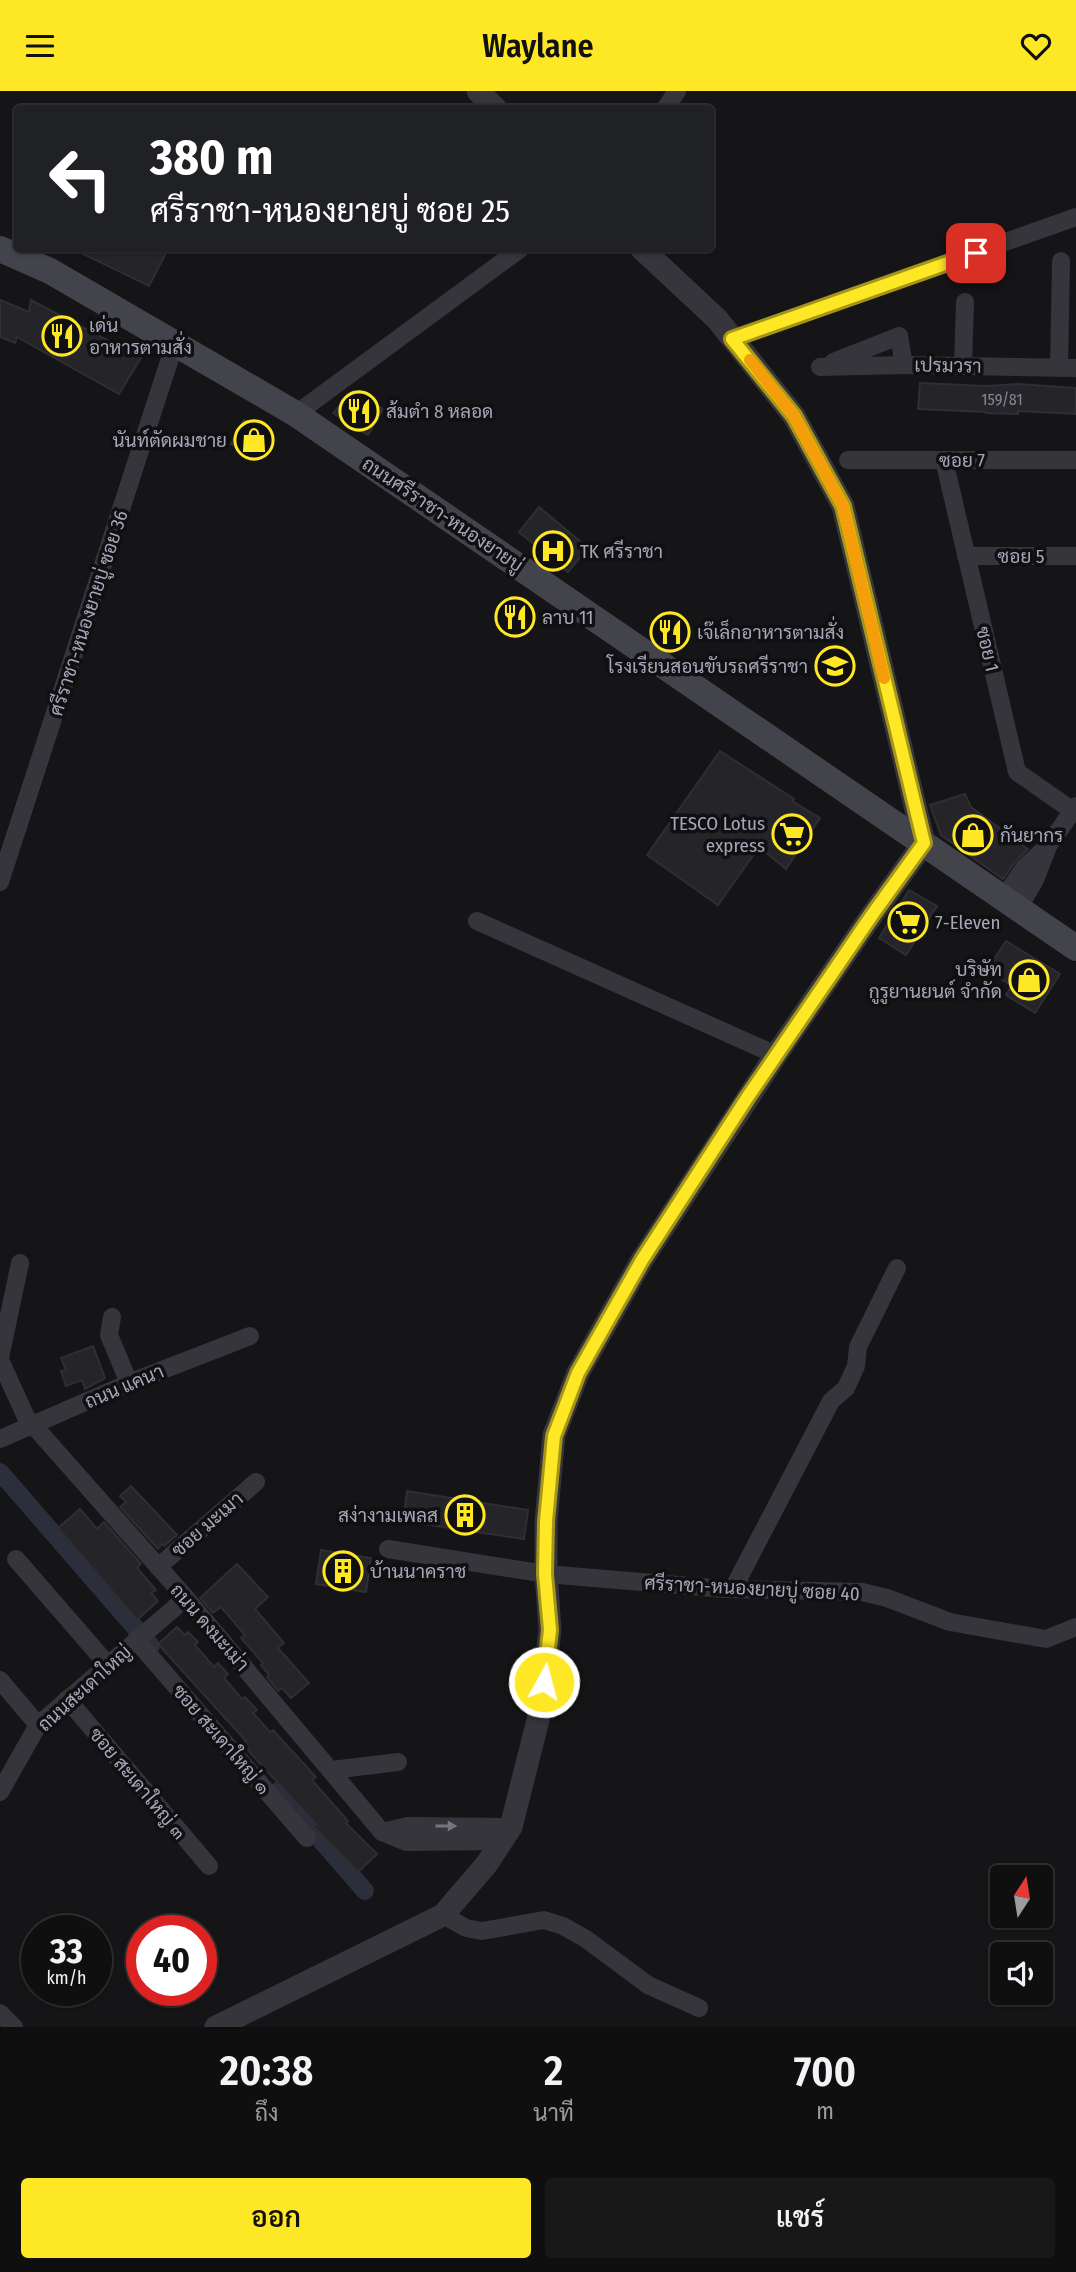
<!DOCTYPE html>
<html lang="th">
<head>
<meta charset="utf-8">
<style>
  body { margin:0; font-family:"Fira Sans Condensed",Sarabun,sans-serif; background:#191819; color:#f1f3f6; height:100vh; display:flex; flex-direction:column; font-size:26px; white-space:nowrap }
  * { box-sizing:border-box; margin:0 }
  p { font-size:23px; color:#9c9c9f }
  .icon { flex:none; width:38px; height:38px; fill:none; stroke:currentColor; stroke-width:2; stroke-linecap:round; stroke-linejoin:round }
  .map { position:relative; height:1936px; overflow:hidden }
  .drawer { display:flex; flex-direction:column; background:#100f10; flex:1 }
  .drawer>* { flex:none }
  .top-card { position:absolute; left:14px; top:14px; width:700px; height:147px; border-radius:7px; box-shadow:0 2px 5px #0004,0 0 0 2px #302f30; background:#202124; color:#fff; overflow:hidden }
  .needle { width:46px; rotate:12deg }
  .controls { position:absolute; left:990px; top:1774px; display:grid; gap:14px }
  .controls a { display:grid; place-items:center; width:63px; height:63px; border-radius:7px; background:#100f10; box-shadow:0 2px 5px #0004,0 0 0 2px #302f30; font-size:35px }
  .speed { position:absolute; left:21px; top:1824px; display:flex; gap:14px; font-size:35px; font-weight:700; text-align:center }
  .speed>* { display:grid; place-content:center; width:91px; height:91px; border-radius:50%; background:#100f10; box-shadow:0 2px 5px #0004,0 0 0 2px #302f30; line-height:1 }
  .speed small { font-size:18px; font-weight:400 }
  .speed .limit { border:10px solid #d22; background:#fff; color:#111 }
  .pin { position:absolute; display:grid; place-items:center; width:60px; height:60px; color:#fff; margin:-30px; border-radius:14px; box-shadow:0 4px 10px #0006 }
  .me { position:absolute; width:77px; margin:-38px; rotate:7deg; stroke-linejoin:round; filter:drop-shadow(0 0 5px #0008) }
  .turn { display:flex; align-items:center; gap:24px; height:147px; padding:0 21px; font-size:32px }
  .turn .icon { width:91px; height:91px; stroke-width:2.5 }
  .turn b { display:block; font-size:49px; line-height:60px }
  .eta { display:flex; justify-content:space-evenly; align-items:center; height:119px; text-align:center }
  .eta b { font-size:42px; font-weight:600; line-height:49px }
  .button { display:flex; gap:14px; margin-top:auto; padding:14px 21px }
  .button a { flex:1; height:80px; border-radius:7px; background:#fee725; color:#111; font-size:28px; font-weight:600; line-height:80px; text-align:center }
  .button a+a { background:#191819; color:#f1f3f6 }
  header { display:flex; justify-content:space-between; align-items:center; height:91px; padding:0 21px; background:#fee725; color:#111; font-size:32px; font-weight:600 }
  .map>svg:first-child { display:block }
</style>
</head>
<body>
<header><svg class="icon" aria-label="menu" viewBox="0 0 24 24"><path d="M4 6h16M4 12h16M4 18h16"/></svg>Waylane<svg class="icon" aria-label="heart" viewBox="0 0 24 24"><path d="M12 20l-8-8c-3-5 5-10 8-4 3-6 11-1 8 4z"/></svg></header>
<div class="map">
<svg width="1076" height="1936" viewBox="0 0 1076 1936">
  <rect width="100%" height="100%" fill="#151416"/>
  <g fill="none" stroke-linecap="round" stroke-linejoin="round">
    <g stroke="#2a2f3b" stroke-width="18">
      <polyline points="0,1381 151,1555"/>
      <polyline points="278,1700 365,1800"/>
    </g>
  </g>
  <g fill="#252428" stroke="#2f2e33" stroke-width="2">
    <polygon points="73,158 168,158 149,195"/>
    <polygon points="0,209 29,221 31,209 141,267 119,303 17,246 15,252 0,246"/>
    <polygon points="920,292 986,295 1018,293 1076,297 1076,323 1018,320 1018,323 986,322 986,321 918,318"/>
    <polygon points="353,300 383,318 368,344 333,322"/>
    <polygon points="244,329 268,343 255,366 231,353"/>
    <polygon points="539,416 588,457 568,481 519,441"/>
    <polygon points="720,660 794,708 792,710 820,727 786,778 759,756 718,814 647,764"/>
    <polygon points="965,703 971,716 1028,758 1015,771 1003,788 941,744 930,714"/>
    <polygon points="909,799 937,815 906,864 879,847"/>
    <polygon points="1006,850 1060,883 1035,922 1006,904 1012,895 987,879"/>
    <polygon points="93,1255 105,1287 85,1298 82,1289 66,1295 61,1280 66,1279 61,1267"/>
    <polygon points="131,1395 177,1444 164,1455 162,1453 158,1458 120,1416 126,1411 120,1405"/>
    <polygon points="407,1400 528,1419 524,1448 403,1430"/>
    <polygon points="80,1418 97,1438 104,1431 141,1473 137,1477 156,1499 151,1502 158,1510 137,1529 58,1437"/>
    <polygon points="321,1459 371,1467 366,1501 316,1493"/>
    <polygon points="237,1473 268,1506 255,1518 284,1552 278,1557 309,1592 291,1607 282,1597 278,1600 267,1586 269,1584 261,1574 263,1572 241,1547 245,1544 221,1516 213,1522 200,1507"/>
    <polygon points="177,1536 185,1544 188,1541 198,1551 195,1554 214,1576 218,1572 228,1583 224,1587 242,1608 245,1606 257,1619 253,1622 270,1641 273,1639 316,1686 312,1689 318,1696 348,1730 346,1732 377,1763 358,1781 313,1735 316,1733 242,1653 246,1650 158,1553"/>
  </g>
  <g fill="none" stroke-linecap="round" stroke-linejoin="round">
    <g stroke="#36353c" stroke-width="18">
      <polyline points="665,18 677,0"/>
      <polyline points="732,248 1076,126"/>
      <polyline points="833,271 899,245 904,274"/>
      <polyline points="963,274 965,211"/>
      <polyline points="820,276 904,274 1076,277"/>
      <polyline points="1059,277 1061,170"/>
      <polyline points="296,323 520,158"/>
      <polyline points="848,369 1076,369"/>
      <polyline points="944,369 1017,681 1073,720"/>
      <polyline points="966,465 1076,465"/>
      <polyline points="0,791 175,252"/>
      <polyline points="1003,808 1024,777 1048,755 1076,715"/>
      <polyline points="1018,818 1035,789 1047,758"/>
      <polyline points="477,830 776,964"/>
      <polyline points="112,1226 109,1244 129,1292"/>
      <polyline points="0,1267 20,1172"/>
      <polyline points="0,1269 26,1326 186,1507 382,1741 406,1751 502,1750"/>
      <polyline points="0,1348 129,1292 250,1245"/>
      <polyline points="388,1458 546,1483 725,1498 862,1501 887,1507 950,1531 1046,1548 1076,1536"/>
      <polyline points="16,1468 108,1574"/>
      <polyline points="158,1476 256,1391"/>
      <polyline points="733,1498 831,1310 846,1297 856,1275 858,1256 897,1177"/>
      <polyline points="136,1549 307,1747"/>
      <polyline points="0,1589 38,1634"/>
      <polyline points="67,1608 209,1775"/>
      <polyline points="332,1679 398,1671"/>
      <polyline points="0,1701 38,1634 186,1507"/>
      <polyline points="382,1741 408,1735 511,1736"/>
      <polyline points="443,1824 466,1837 482,1840 544,1829 563,1835 586,1848 648,1894 699,1917"/>
      <polyline points="0,1922 14,1936"/>
    </g>
    <g stroke="#36353c" stroke-width="23">
      <polyline points="478,0 496,18"/>
      <polyline points="216,1936 443,1824 486,1774 511,1736 541,1617 550,1539 546,1483 546,1430 554,1344 578,1282 642,1169 776,964 872,824 924,752 843,415 794,325 717,228 642,158"/>
    </g>
    <polyline stroke="#43434c" stroke-width="26" points="0,158 50,180 296,323 1076,857"/>
  </g>
  <defs><path id="oneway-solid" d="M-6-.8H1V-3.2L6.5 0L1 3.2V.8H-6Z" transform="scale(1.75)"/></defs>
  <use fill="#737480" href="#oneway-solid" transform="translate(446 1735)"/>
  <g fill="none" stroke-linecap="round" stroke-linejoin="round">
    <g stroke="#a59618" stroke-width="18">
      <polyline id="route" points="544,1591 550,1539 545,1483 546,1430 554,1345 578,1282 642,1169 747,1007 872,824 924,752 843,415 794,325 732,248 976,162"/>
    </g>
    <use href="#route" stroke="#fee725" stroke-width="12"/>
    <polyline stroke="#f59e0b" stroke-width="12" points="750,269 794,325 843,415 884,587"/>
  </g>
  <defs>
    <g id="restaurant-ring" transform="scale(2.0125)"><circle r="9.5" fill="#100f11" stroke="#fee725" stroke-width="1.5"/><path d="M-5-6h1v4h1v-4h1v4h1v-4h1v5L-1.5 .5V6h-2V.5L-5-1ZM5-6V6H3V1.5H1.5Q1.5-4 5-6Z" fill="#fee725"/></g>
    <g id="shop-ring" transform="scale(2.0125)"><circle r="9.5" fill="#100f11" stroke="#fee725" stroke-width="1.5"/><path d="M-5-2.5h2.3a2.7 3.5 0 0 1 5.4 0H5L5.5 6h-11ZM-1.5-2.5h3a1.5 2.3 0 0 0-3 0Z" fill="#fee725"/></g>
    <g id="hospital-ring" transform="scale(2.0125)"><circle r="9.5" fill="#100f11" stroke="#fee725" stroke-width="1.5"/><path d="M-5-5h3v3.5h4V-5h3V5h-3V1.5h-4V5h-3Z" fill="#fee725"/></g>
    <g id="school-ring" transform="scale(2.0125)"><circle r="9.5" fill="#100f11" stroke="#fee725" stroke-width="1.5"/><path d="M0-5L7-2L0 1L-7-2ZM-4 1L0 2.5L4 1V4Q0 6-4 4Z" fill="#fee725"/></g>
    <g id="supermarket-ring" transform="scale(2.0125)"><circle r="9.5" fill="#100f11" stroke="#fee725" stroke-width="1.5"/><path d="M-6-5.5h2.5l.6 2H6L4.5 2H-2.5L-4.4-4H-6ZM-1.5 3.2a1.3 1.3 0 1 0 .1 0ZM3 3.2a1.3 1.3 0 1 0 .1 0Z" fill="#fee725"/></g>
    <g id="building-ring" transform="scale(2.0125)"><circle r="9.5" fill="#100f11" stroke="#fee725" stroke-width="1.5"/><path d="M-4-6H4V6H1V3H-1V6H-4ZM-2.5-4.3h1.7v1.8h-1.7ZM.8-4.3h1.7v1.8H.8ZM-2.5-1h1.7V.8h-1.7ZM.8-1h1.7V.8H.8Z" fill="#fee725"/></g>
  </defs>
  <g fill-rule="evenodd">
    <use href="#restaurant-ring" x="62" y="245"/>
    <use href="#restaurant-ring" x="359" y="320"/>
    <use href="#shop-ring" x="254" y="349"/>
    <use href="#hospital-ring" x="553" y="460"/>
    <use href="#restaurant-ring" x="515" y="526"/>
    <use href="#restaurant-ring" x="670" y="541"/>
    <use href="#school-ring" x="835" y="575"/>
    <use href="#supermarket-ring" x="792" y="743"/>
    <use href="#shop-ring" x="973" y="744"/>
    <use href="#supermarket-ring" x="908" y="831"/>
    <use href="#shop-ring" x="1029" y="889"/>
    <use href="#building-ring" x="465" y="1424"/>
    <use href="#building-ring" x="343" y="1480"/>
  </g>
  <g text-anchor="middle" stroke-width="7" stroke-linejoin="round" paint-order="stroke">
    <g font-size="16" fill="#858694">
      <text x="1002" y="314">159/81</text>
    </g>
    <g font-size="19" fill="#a5a7b8" stroke="#100f11" text-anchor="start">
      <text x="89" y="241">เด่น<tspan x="89" dy="22">อาหารตามสั่ง</tspan></text>
      <text x="386" y="327">ส้มตำ 8 หลอด</text>
      <text x="227" y="356" text-anchor="end">นันท์ตัดผมชาย</text>
      <text x="580" y="467">TK ศรีราชา</text>
      <text x="542" y="533">ลาบ 11</text>
      <text x="697" y="548">เจ๊เล็กอาหารตามสั่ง</text>
      <text x="808" y="582" text-anchor="end">โรงเรียนสอนขับรถศรีราชา</text>
      <text x="765" y="739" text-anchor="end">TESCO Lotus<tspan x="765" dy="22">express</tspan></text>
      <text x="1000" y="751">กันยากร</text>
      <text x="935" y="838">7-Eleven</text>
      <text x="1002" y="885" text-anchor="end">บริษัท<tspan x="1002" dy="22">กูรูยานยนต์ จำกัด</tspan></text>
      <text x="438" y="1431" text-anchor="end">สง่างามเพลส</text>
      <text x="370" y="1487">บ้านนาคราช</text>
    </g>
    <g font-size="19" fill="#a5a7b8" stroke="#100f11">
      <text transform="translate(948 274) rotate(1)" y="7">เปรมวรา</text>
      <text x="962" y="376">ซอย 7</text>
      <text transform="translate(443 423) rotate(34)" y="7">ถนนศรีราชา-หนองยายบู่</text>
      <text x="1021" y="472">ซอย 5</text>
      <text transform="translate(88 522) rotate(-72)" y="7">ศรีราชา-หนองยายบู่ ซอย 36</text>
      <text transform="translate(988 558) rotate(77)" y="7">ซอย 1</text>
      <text transform="translate(124 1295) rotate(-23)" y="7">ถนน แคนา</text>
      <text transform="translate(207 1433) rotate(-41)" y="7">ซอย มะเมา</text>
      <text transform="translate(752 1497) rotate(3)" y="7">ศรีราชา-หนองยายบู่ ซอย 40</text>
      <text transform="translate(210 1536) rotate(49)" y="7">ถนน ดงมะเม่า</text>
      <text transform="translate(84 1597) rotate(-42)" y="7">ถนนสะเดาใหญ่</text>
      <text transform="translate(222 1648) rotate(49)" y="7">ซอย สะเดาใหญ่ ๑</text>
      <text transform="translate(138 1692) rotate(50)" y="7">ซอย สะเดาใหญ่ ๓</text>
    </g>
  </g>
</svg>
<div class="controls">
<a><svg class="needle" viewBox="-14 -14 28 28"><path d="M0-13l5 13h-10z" fill="#e53935"/><path d="M0 13l5-13h-10z" fill="#9c9c9f"/></svg></a>
<a><svg class="icon" aria-label="sound" viewBox="0 0 24 24"><path d="M4 9h4l5-4v14l-5-4H4zM17 9q2 3 0 6"/></svg></a>
</div>
<div class="speed"><div>33<small>km/h</small></div><div class="limit">40</div></div>
<div class="pin" style="left:976px;top:162px;background:#d93025"><svg class="icon" aria-label="arrive" viewBox="0 0 24 24"><path d="M6 21V4h12l-3 4 3 4H6"/></svg></div>
<svg class="me" style="left:544px;top:1591px" viewBox="-20 -20 40 40"><circle r="17" fill="#fee725" stroke="#fff" stroke-width="3"/><path d="M0-11L8 9 0 5-8 9z" fill="#fff"/></svg>
<div class="top-card">
<div class="turn"><svg class="icon" aria-label="left" viewBox="0 0 24 24"><path d="M17 20v-9H6M10 6l-5 5 5 5"/></svg><div><b>380 m</b>ศรีราชา-หนองยายบู่ ซอย 25</div></div>
</div>
</div>
<section class="drawer">
<div class="eta">
<div><b>20:38</b><p>ถึง</p></div>
<div><b>2</b><p>นาที</p></div>
<div><b>700</b><p>m</p></div>
</div>
<div class="button"><a>ออก</a><a>แชร์</a></div>
</section>
</body>
</html>
